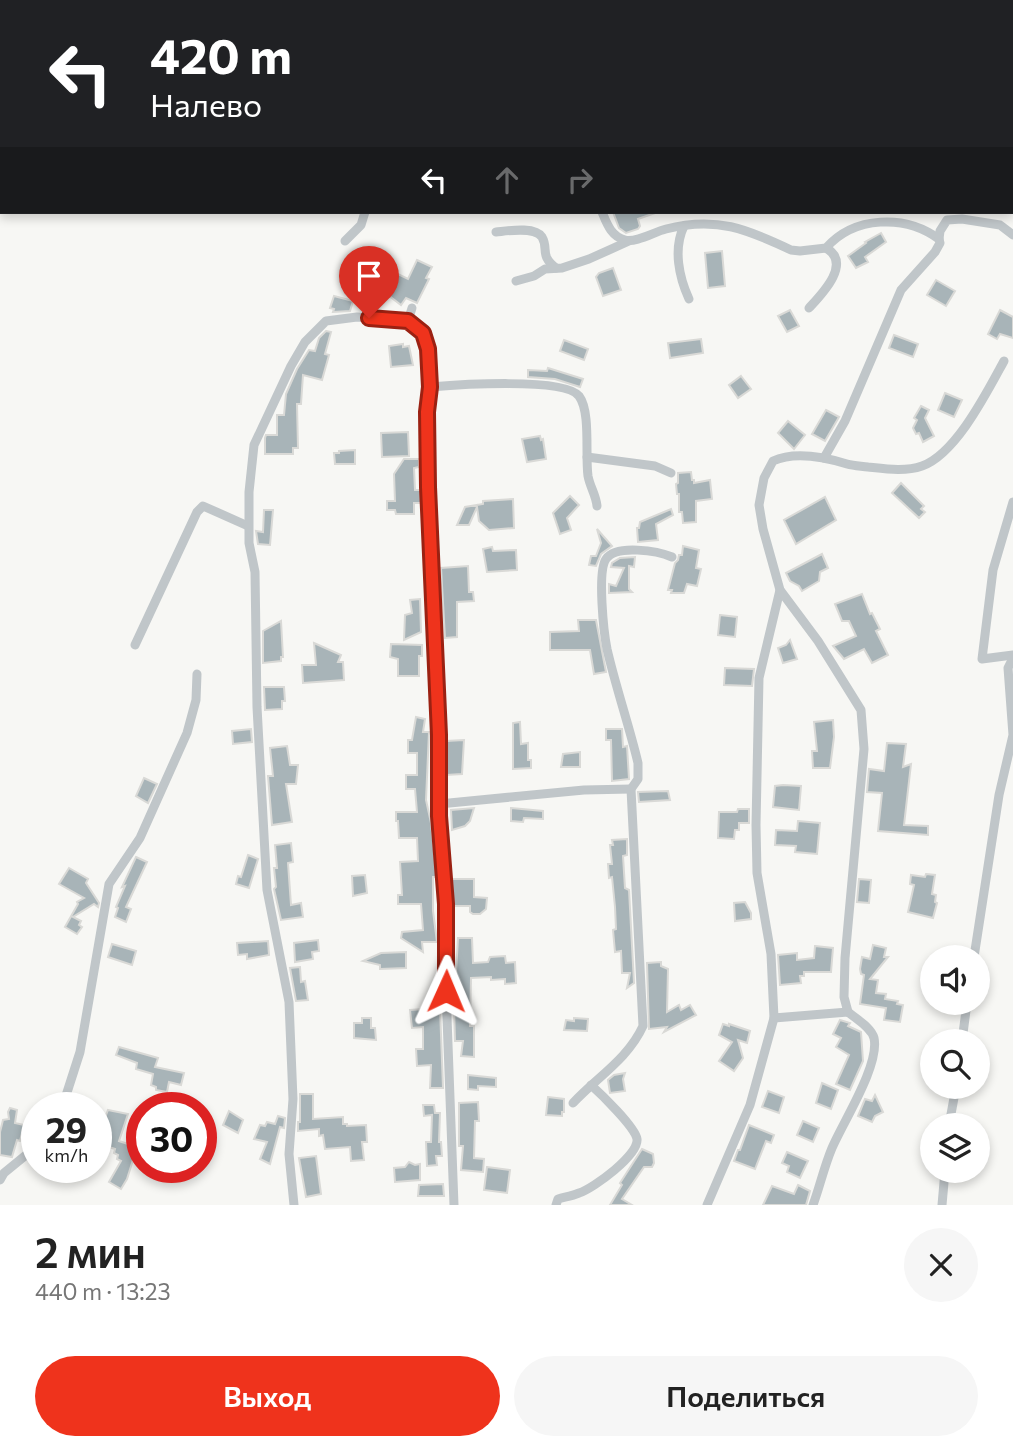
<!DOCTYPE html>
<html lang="ru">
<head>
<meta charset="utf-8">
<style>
  body { margin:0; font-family:Commissioner,sans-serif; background:#f6f6f6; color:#222; height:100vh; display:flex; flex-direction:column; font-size:26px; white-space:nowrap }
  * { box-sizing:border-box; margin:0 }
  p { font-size:23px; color:#767676 }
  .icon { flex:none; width:38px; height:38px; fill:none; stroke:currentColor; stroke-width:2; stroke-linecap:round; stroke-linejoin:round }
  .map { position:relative; height:1205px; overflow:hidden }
  .side { display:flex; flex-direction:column; background:#fff; flex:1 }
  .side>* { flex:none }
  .guide { position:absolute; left:0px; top:0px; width:1013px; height:214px; box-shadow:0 4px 10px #0003; background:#202124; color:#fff; overflow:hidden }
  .fabs { position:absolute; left:920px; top:945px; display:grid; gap:14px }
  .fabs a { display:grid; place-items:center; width:70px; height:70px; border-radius:50%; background:#fff; box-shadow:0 4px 10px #0003; font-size:35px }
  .speed { position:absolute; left:21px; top:1092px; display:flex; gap:14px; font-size:35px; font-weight:700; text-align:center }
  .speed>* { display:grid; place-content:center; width:91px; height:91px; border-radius:50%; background:#fff; box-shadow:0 4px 10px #0003; line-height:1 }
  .speed small { font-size:18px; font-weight:400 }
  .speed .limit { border:10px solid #d22; background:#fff; color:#111 }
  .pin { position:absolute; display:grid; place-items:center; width:60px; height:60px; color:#fff; margin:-72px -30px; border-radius:50% 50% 50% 0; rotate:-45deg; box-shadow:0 0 7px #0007 }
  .pin .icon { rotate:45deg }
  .me { position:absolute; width:77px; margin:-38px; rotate:1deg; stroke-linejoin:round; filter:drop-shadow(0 0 5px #0008) }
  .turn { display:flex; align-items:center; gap:24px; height:147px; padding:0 35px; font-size:32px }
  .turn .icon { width:91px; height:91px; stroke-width:2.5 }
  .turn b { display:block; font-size:49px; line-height:60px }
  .lanes { display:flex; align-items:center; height:66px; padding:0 35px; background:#0003; justify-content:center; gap:35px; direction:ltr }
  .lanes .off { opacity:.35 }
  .round { display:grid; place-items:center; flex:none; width:74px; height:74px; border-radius:37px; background:#f6f6f6 }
  .head { display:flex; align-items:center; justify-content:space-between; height:119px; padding:0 35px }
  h1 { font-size:42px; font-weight:600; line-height:52px }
  .cta { display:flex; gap:14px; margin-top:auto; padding:14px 35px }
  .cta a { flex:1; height:80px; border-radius:42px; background:#ef331c; color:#fff; font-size:28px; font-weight:600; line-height:80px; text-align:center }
  .cta a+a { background:#f6f6f6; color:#222 }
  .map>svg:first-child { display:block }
</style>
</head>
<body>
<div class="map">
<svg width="1013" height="1205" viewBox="0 0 1013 1205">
  <rect width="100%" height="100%" fill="#f7f7f4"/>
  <g fill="#a8b4b8" stroke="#d9d9d6" stroke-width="2">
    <polygon points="613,212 654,212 655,213 638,219 640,226 638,229 626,233 619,228"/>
    <polygon points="881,233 886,242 865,257 868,262 856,268 848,256 866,243 865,242"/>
    <polygon points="722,251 725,286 708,288 705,253"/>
    <polygon points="417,260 432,267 426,278 429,279 417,303 406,298 401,305 388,295 394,287 392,285 398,274 408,279"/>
    <polygon points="613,268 621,290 603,296 596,277 599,273"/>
    <polygon points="936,280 955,291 946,306 927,295"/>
    <polygon points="334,296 353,301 350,311 333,312 334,309 330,308"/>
    <polygon points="790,310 799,326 787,332 778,316"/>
    <polygon points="1000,310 1013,317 1013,338 1000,334 997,339 988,334"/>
    <polygon points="326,331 331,332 325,354 329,355 322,380 303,375 301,404 297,404 298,448 293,448 293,454 265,454 265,438 266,435 277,435 277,415 284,415 286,394 297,369 309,350 315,351 319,338"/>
    <polygon points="894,335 918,344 913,357 889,348"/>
    <polygon points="701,339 703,353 670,358 668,343"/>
    <polygon points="564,340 588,349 584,360 560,351"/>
    <polygon points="403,344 403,347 409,346 413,365 391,367 389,346"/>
    <polygon points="548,368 583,379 580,387 555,379 528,377 528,370 547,371"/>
    <polygon points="741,376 751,389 738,398 729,385"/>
    <polygon points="945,393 962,400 954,417 938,410"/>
    <polygon points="921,406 929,410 925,418 934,436 923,442 919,433 916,434 913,428 917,420 914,418"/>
    <polygon points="826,410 839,417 825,441 812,434"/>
    <polygon points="788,421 805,435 794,449 778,433"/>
    <polygon points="408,432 409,456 382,457 381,433"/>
    <polygon points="540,436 541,440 543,439 546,459 527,462 522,439"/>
    <polygon points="355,450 355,464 335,464 334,453 339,453 339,451"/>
    <polygon points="404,459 419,459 419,467 414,468 415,490 421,490 422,503 414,503 414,514 396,514 395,510 387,510 387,501 395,501 394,474"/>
    <polygon points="691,472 692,480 694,480 694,483 710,480 712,499 696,501 696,522 683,523 682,512 679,512 679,494 677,494 676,484 678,483 678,473"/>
    <polygon points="901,483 924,506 921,509 925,512 919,518 892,493"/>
    <polygon points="570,496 579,505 567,518 571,530 560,534 553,513"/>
    <polygon points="825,497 836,520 796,544 784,520"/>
    <polygon points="513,499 514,528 489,530 479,521 477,507 469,525 457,525 465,507 483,504 483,501"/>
    <polygon points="671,509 673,515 656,524 658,540 638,542 637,528 639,528 640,522"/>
    <polygon points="264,510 273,510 270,545 258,544 256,531 263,532"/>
    <polygon points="597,529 612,546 601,554 596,566 589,565 591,556 596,556 601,543"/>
    <polygon points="683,546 699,550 696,568 701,569 697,586 687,584 684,593 671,593 672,590 668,590 675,563 678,560 679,555 682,555"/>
    <polygon points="492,547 493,551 516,550 517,570 487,572 483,549"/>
    <polygon points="822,554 828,568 820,572 819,581 802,591 799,586 790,581 786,573"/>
    <polygon points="635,557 634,567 629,566 629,589 632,592 609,593 609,584 616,586 624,568 611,567 612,563 620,558"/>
    <polygon points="468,566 469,592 473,592 474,601 457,602 457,637 445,638 441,568"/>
    <polygon points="862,594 870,614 872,613 880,629 876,631 888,655 872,663 864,649 844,659 833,646 856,636 849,621 842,621 835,604"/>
    <polygon points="420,599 421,632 404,640 405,615 412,613 410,600"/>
    <polygon points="720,615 737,617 735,637 718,635"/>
    <polygon points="578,620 596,620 606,672 594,674 590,650 550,650 550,632 579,631"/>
    <polygon points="281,621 283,657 281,657 281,661 263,663 263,631"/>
    <polygon points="790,640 797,659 783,663 778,648 786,645"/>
    <polygon points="314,643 341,655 338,662 343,662 344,680 303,683 302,665 316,665"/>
    <polygon points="391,644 422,645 422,656 419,656 419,676 398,676 398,659 390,657"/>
    <polygon points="725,668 754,669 752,686 724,685"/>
    <polygon points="264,687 284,687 285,701 282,701 282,709 265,710"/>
    <polygon points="416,717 425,719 423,732 429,732 426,800 431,823 437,877 433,877 433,911 437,942 422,942 423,952 401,938 402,932 423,930 421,904 398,904 398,895 402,895 400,862 418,861 417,838 399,838 398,821 396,821 396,812 417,812 415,789 406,789 406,775 417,775 417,753 408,753 408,740 412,740"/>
    <polygon points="833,720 834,737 830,768 813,768 812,751 817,751 814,722"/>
    <polygon points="520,722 521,744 528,743 528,760 531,760 531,768 513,769 513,723"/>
    <polygon points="251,729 252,742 233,744 232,731"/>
    <polygon points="606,729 622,729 623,747 627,746 629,779 612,781 611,740 606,740"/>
    <polygon points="464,740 462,774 446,775 446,741"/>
    <polygon points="887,743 906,744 903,767 911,764 904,825 928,826 928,835 878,831 882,793 867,792 869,769 884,771"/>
    <polygon points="287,746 290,765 298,765 296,784 286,784 292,822 272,825 268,776 273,776 270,748"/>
    <polygon points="580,752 580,767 561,767 563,754"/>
    <polygon points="144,778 157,784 148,803 136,796"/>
    <polygon points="783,785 801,786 799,810 773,807 775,786"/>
    <polygon points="668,791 670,800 639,802 638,792"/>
    <polygon points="474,808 470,821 465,826 452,830 451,810"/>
    <polygon points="511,808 543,811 543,819 524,818 523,822 511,821"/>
    <polygon points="738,809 749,809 749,823 739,823 739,830 735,830 734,839 718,838 719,812 737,812"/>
    <polygon points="798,821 820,823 817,854 795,852 796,846 775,845 776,830 797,831"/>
    <polygon points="627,839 627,855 623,856 625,888 629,890 634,983 627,988 630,973 622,973 621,951 615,952 613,930 616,929 615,907 612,877 609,878 608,864 612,864 610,845 613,845 612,840"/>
    <polygon points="291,843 293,862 288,863 291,905 301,903 303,917 281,920 274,889 276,887 274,868 277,868 275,845"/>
    <polygon points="248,855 258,859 249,888 236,884 238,876 241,877"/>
    <polygon points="136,857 147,862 126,907 131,909 126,922 115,917 118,908 116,907 125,886 122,887"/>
    <polygon points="69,868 88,879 86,883 99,903 98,907 94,904 73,917 81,921 79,925 82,927 77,934 65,927 78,904 77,902 84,898 59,884"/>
    <polygon points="926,874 935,875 932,894 936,895 935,902 937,903 933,918 908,912 914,885 910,884 911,875 925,877"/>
    <polygon points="365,875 367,893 353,896 352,876"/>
    <polygon points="452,879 474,879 474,897 487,898 486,909 480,914 473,914 470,912 470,906 453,906"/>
    <polygon points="859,879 871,880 869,903 857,902"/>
    <polygon points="745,902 751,913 751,919 735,921 734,903"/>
    <polygon points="458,938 472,938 473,963 488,962 490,957 505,956 506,963 515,962 516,983 505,984 505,979 491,980 491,977 471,978 470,1026 474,1026 474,1057 461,1056 463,1041 455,1041 454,1007"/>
    <polygon points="318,940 319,951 312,952 313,959 295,962 294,943"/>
    <polygon points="268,941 269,955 247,959 247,954 238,955 237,943"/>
    <polygon points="112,944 136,951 132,965 108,957"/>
    <polygon points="873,945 886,948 884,957 888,957 870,979 878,980 876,993 886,994 885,999 898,1001 897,1004 903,1005 900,1022 884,1020 886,1008 860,1004 864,975 861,974 860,969 862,957 870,959"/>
    <polygon points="815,946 833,948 831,972 804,972 804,976 800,976 801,983 780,985 778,955 797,953 797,960 814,958"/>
    <polygon points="406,952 406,968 380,969 380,965 363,961 381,953"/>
    <polygon points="661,962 661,966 668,969 667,1012 679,1005 681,1010 690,1005 696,1015 664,1032 667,1027 649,1029 647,963"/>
    <polygon points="300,967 301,982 305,981 308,1000 296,1001 290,968"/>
    <polygon points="440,1008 443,1088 430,1088 431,1065 417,1066 416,1049 423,1049 423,1027 412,1028 410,1010"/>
    <polygon points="362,1018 371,1018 371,1028 375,1028 376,1040 354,1038 354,1023 362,1023"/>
    <polygon points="574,1018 588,1019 587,1031 564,1030 566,1020 574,1021"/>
    <polygon points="840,1020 850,1023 848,1026 861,1032 863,1061 850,1090 836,1084 849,1055 836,1047 841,1038 833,1034"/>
    <polygon points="723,1024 729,1026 729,1024 750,1031 747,1043 738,1040 743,1058 734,1071 719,1061 732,1042 719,1035"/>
    <polygon points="119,1047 158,1058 155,1067 184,1073 181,1085 169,1082 167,1092 156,1090 156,1087 151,1085 153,1074 136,1069 137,1063 116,1055"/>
    <polygon points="625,1073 623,1079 625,1091 610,1093 608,1080 614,1075"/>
    <polygon points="468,1075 496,1078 496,1087 478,1086 478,1090 468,1089"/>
    <polygon points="822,1083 838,1090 831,1109 816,1103"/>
    <polygon points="768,1091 784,1097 779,1113 762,1107"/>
    <polygon points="300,1094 313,1094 313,1119 343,1117 343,1124 347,1124 347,1126 366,1125 367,1142 362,1142 364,1160 351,1161 350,1147 325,1149 323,1135 319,1136 319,1129 298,1131 298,1122 300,1122"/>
    <polygon points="875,1095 883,1112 875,1116 872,1122 858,1116 865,1099 872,1101"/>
    <polygon points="548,1097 564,1099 564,1112 562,1112 562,1116 546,1115"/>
    <polygon points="478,1102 479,1121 475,1121 474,1158 484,1159 483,1172 461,1170 463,1146 459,1146 459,1103"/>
    <polygon points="423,1105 434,1105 435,1113 440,1113 439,1142 441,1142 442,1156 436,1156 437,1165 427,1166 426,1142 431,1142 432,1115 424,1116"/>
    <polygon points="10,1108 17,1110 15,1123 24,1125 20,1141 17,1140 12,1157 0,1155 0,1132 3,1120 9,1119 8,1112"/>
    <polygon points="108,1110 128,1114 119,1141 137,1147 127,1179 121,1189 109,1182 121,1161 117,1159 118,1155 114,1153 115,1149 100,1144 107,1124 103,1123"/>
    <polygon points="229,1111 243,1120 238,1133 223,1125"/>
    <polygon points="278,1116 285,1118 284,1128 280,1127 270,1164 260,1159 267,1142 254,1139 260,1125 265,1126 267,1122 275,1124"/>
    <polygon points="803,1121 819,1128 813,1142 797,1135"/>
    <polygon points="749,1125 774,1135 771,1143 766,1141 755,1169 734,1161 738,1150 740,1150"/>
    <polygon points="642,1149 653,1154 654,1163 652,1167 644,1167 622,1199 632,1205 610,1205 622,1185 620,1183"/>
    <polygon points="787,1152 808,1161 800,1178 787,1172 789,1166 782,1163"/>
    <polygon points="316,1156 321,1194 306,1197 299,1158"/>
    <polygon points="409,1162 415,1165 420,1164 420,1180 395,1182 394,1168 405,1167"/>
    <polygon points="487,1167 510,1170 507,1193 484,1190"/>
    <polygon points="443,1184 444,1196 418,1196 419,1185"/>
    <polygon points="798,1185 810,1191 806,1205 763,1205 772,1186 794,1194"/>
  </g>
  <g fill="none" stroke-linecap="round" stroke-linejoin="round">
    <g stroke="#c0c6c9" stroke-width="9">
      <polyline points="997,2 997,0"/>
      <polyline points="1012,17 1013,16"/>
      <polyline points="1012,139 1013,139"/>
      <path d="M 602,212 C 607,224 611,236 625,240 C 636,243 654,232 666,229 C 716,216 747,229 791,250 L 800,251 L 826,248 C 854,216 905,214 939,239 L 940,243 L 935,252 L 901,290 L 845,421 L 824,458"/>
      <path d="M 684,226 C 673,249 679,277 689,299"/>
      <path d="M 496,232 C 507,231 535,226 542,237 C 549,249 539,255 556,268"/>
      <polyline points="939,239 940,231 947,220 962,219 1000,225 1013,235"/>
      <polyline points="345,241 361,225 365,212"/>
      <polyline points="516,281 534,276 545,269 562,268 589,259 629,241"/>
      <path d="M 809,308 C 823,293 852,263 826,248"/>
      <polyline points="408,321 412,308"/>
      <path d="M 430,387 C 454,385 565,377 579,396 C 591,412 585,455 588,476 C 590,487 596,495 597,506"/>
      <polyline points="587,457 655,466 671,473"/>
      <polyline points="1013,502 993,570 982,659 1013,655"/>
      <path d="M 780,590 L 759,678 L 756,825 L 757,873 L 771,954 L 774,1018 L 848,1012 C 856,1019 871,1027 874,1038 C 880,1065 843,1122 832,1148 C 824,1167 820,1186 813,1205"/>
      <polyline points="135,645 197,512 203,506 248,526"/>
      <polyline points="439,804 584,790 631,789"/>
      <polyline points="974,957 999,795 1013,735 1008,668 1013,658"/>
      <path d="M 848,1012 L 844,997 L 845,958 L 864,749 L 861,710 L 818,641 L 780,590 L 763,529 L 759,505 L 764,478 L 773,461 C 795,451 824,457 847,464 C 854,466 861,466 868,467 C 886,469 905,472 922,466 C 956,454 987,392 1004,361"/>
      <polyline points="962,1041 967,1003"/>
      <path d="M 573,1103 C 596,1078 628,1059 643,1026 L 631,789 L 638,779 L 638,763 C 629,725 616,688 607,649 C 604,634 597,572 606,559 C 616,544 658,551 672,557"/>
      <polyline points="62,1108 80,1052 109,884 140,838 187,733 196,700 197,674"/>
      <polyline points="949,1125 956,1087"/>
      <polyline points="0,1180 4,1173 37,1146"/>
      <polyline points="294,1205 289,1154 293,1099 289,1002 267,890 257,707 255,572 249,543 249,492 254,445 291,366 305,342 326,321 357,317 408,321 423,333 428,349 430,387 427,412 428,487 439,735 439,816 446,904 446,991 454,1205"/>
      <path d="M 556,1205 L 558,1199 C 565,1197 572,1196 579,1193 C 594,1188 639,1155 637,1139 C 635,1127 601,1094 591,1085"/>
      <polyline points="707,1205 750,1105 774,1018"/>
      <polyline points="942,1205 945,1171"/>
    </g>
  </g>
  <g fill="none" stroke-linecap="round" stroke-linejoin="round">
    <g stroke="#9b2112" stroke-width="18">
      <polyline id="route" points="369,318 408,321 423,333 428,349 430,387 427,412 428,487 439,735 439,816 446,904 446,991"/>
    </g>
    <use href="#route" stroke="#ef331c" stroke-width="12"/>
  </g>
</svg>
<div class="fabs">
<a><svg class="icon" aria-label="sound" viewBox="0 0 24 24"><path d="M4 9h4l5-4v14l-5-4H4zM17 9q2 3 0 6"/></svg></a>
<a><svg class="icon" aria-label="search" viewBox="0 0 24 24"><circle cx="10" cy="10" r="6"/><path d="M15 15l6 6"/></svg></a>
<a><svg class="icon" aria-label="layers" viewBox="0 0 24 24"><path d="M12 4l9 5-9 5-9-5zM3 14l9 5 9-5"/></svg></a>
</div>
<div class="speed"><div>29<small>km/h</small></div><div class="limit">30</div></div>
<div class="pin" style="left:369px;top:318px;background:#d93025"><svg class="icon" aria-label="arrive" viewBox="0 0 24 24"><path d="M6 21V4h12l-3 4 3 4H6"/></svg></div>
<svg class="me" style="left:446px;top:991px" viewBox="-20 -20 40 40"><path d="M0-17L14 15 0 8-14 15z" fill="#ef331c" stroke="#fff" stroke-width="4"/></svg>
<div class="guide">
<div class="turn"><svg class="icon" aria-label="left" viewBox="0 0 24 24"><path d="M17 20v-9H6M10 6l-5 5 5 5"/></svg><div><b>420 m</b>Налево</div></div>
<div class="lanes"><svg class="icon" aria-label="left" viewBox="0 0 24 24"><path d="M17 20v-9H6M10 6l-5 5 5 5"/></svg><svg class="icon off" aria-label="ahead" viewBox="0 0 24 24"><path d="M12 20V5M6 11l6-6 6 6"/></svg><svg class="icon off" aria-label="right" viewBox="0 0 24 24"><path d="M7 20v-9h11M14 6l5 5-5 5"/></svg></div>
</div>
</div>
<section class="side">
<div class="head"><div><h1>2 мин</h1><p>440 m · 13:23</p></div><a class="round"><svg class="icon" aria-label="close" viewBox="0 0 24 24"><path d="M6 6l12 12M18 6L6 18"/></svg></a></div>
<div class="cta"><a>Выход</a><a>Поделиться</a></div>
</section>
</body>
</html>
